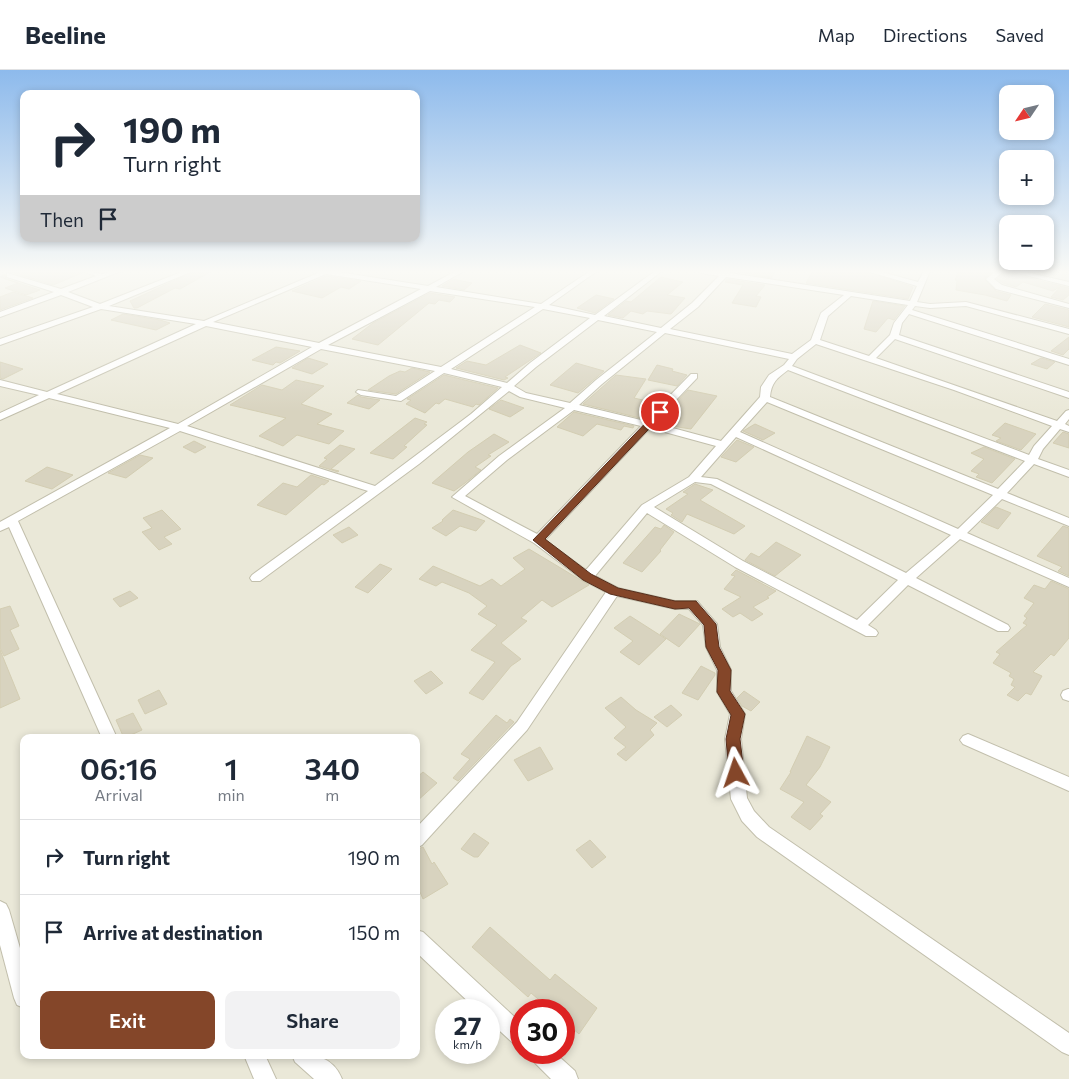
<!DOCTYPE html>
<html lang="en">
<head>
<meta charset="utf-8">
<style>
  body { margin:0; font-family:Commissioner,sans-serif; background:#f2f2f3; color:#1f2937; height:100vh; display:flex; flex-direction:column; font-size:19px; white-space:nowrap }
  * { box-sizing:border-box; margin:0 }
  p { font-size:16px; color:#747a83 }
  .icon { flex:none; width:28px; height:28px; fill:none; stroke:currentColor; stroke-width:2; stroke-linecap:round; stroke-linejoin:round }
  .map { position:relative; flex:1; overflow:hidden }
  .drawer { position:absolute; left:20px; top:664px; width:400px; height:325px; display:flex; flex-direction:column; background:#fff; border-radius:10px; box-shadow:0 2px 8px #0003 }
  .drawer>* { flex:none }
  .banner { position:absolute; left:20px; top:20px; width:400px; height:152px; border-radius:10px; box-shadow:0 2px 8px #0003; background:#fff; color:#1f2937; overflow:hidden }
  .needle { width:32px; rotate:235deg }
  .buttons { position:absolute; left:999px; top:15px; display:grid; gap:10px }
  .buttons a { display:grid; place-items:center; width:55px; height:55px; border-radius:10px; background:#fff; box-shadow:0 2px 8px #0003; font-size:25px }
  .speed { position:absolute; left:435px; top:929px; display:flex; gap:10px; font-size:25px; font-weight:700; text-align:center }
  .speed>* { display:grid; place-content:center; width:65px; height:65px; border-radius:50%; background:#fff; box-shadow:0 2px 8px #0003; line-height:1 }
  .speed small { font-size:12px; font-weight:400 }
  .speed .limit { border:8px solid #d22; background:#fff; color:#111 }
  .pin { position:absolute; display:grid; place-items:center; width:42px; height:42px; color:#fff; margin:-21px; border:2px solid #fff; border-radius:50%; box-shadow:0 1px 5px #0007 }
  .me { position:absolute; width:55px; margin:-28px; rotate:355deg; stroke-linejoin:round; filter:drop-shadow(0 0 4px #0008) }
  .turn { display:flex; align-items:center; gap:18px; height:105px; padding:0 20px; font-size:22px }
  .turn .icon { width:65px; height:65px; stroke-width:2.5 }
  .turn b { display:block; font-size:35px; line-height:42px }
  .then { display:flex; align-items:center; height:48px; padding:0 20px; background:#0003; gap:10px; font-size:19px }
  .eta { display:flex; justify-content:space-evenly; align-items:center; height:85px; text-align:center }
  .eta b { font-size:30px; font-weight:600; line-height:35px }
  .primary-button { display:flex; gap:10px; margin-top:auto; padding:10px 20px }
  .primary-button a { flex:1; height:58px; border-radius:10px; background:#844629; color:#fff; font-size:20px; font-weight:600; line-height:58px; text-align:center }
  .primary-button a+a { background:#f2f2f3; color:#1f2937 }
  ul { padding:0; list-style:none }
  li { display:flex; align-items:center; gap:15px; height:75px; padding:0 20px; border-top:1px solid #e0e1e3 }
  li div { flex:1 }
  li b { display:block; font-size:19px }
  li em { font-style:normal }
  header { display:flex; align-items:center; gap:30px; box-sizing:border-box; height:70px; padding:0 25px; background:#fff; border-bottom:1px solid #e0e1e3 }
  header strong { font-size:24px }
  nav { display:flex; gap:28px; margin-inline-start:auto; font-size:18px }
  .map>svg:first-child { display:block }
</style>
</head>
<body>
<header>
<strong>Beeline</strong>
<nav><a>Map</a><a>Directions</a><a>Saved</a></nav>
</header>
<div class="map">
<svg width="1069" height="1009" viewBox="0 0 1069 1009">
  <rect width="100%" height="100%" fill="#f5f4ea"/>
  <path fill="#eae8d8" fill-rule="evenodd" d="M 0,201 L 1069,201 L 1069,1009 L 0,1009 ZM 24,668 L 416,668 L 416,985 L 24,985 ZM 446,940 L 489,940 L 489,982 L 446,982 ZM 521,940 L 564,940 L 564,982 L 521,982 Z"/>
  <g fill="#d8d3bf" stroke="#d3cdb2">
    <polygon points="15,201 80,201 82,203 53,215 11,202"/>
    <polygon points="195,201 212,201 180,219 175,218 137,238 134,238 130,231"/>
    <polygon points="734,201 776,201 771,208"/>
    <polygon points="813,201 865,201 913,217 908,229 806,213"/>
    <polygon points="959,201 993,201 985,208 985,210 996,221 1011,225 1007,231 985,225 956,220 957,211 955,210"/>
    <polygon points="1006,201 1009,203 1061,216 1053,221 1023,212 1016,217 1003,213 997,209"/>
    <polygon points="5,204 6,209 40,220 26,225 5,218 18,213 0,207"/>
    <polygon points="326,206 361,211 349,219 341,217 322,228 292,221"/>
    <polygon points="661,207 683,212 667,225 685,228 671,244 647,241 643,244 631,241 623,248 608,245 626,231 631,232"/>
    <polygon points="727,209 765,215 756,226 761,227 756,237 732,233 743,215 725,212"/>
    <polygon points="452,210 457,210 472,213 464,220 442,216"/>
    <polygon points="1061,216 1069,218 1069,225 1063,230 1051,227"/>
    <polygon points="13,222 33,228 0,240 0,227"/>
    <polygon points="430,223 455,227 450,232 439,230 435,234 429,233 378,275 352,269 373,253"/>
    <polygon points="596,225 614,229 595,243 577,238"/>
    <polygon points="873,231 905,236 894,250 888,248 876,262 864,259"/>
    <polygon points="1045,234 1069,240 1069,257 1032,247"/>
    <polygon points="123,244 160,250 170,253 156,260 111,250"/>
    <polygon points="1069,267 1069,279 1063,285 1051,281"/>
    <polygon points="520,275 541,283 505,307 508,308 504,310 456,298 467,291 486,295"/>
    <polygon points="276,277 300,281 280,293 276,292 273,295 252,290"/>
    <polygon points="308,288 328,294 312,304 292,298"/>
    <polygon points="1041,288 1055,292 1047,299 1031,294"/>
    <polygon points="0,292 23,299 3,309 0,308"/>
    <polygon points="576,293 604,301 578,323 550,315"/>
    <polygon points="657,295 673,299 672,301 687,305 677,316 648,310"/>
    <polygon points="412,298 430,302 396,324 368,320 389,306 400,301 405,302"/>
    <polygon points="444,305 498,318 479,335 476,334 473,337 445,329 439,334 436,333 425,343 406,334 411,330 407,329"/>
    <polygon points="616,305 646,309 634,328 651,332 640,348 583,334"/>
    <polygon points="296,310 324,316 301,334 332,344 317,354 344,361 329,374 297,365 283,376 259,366 286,348 230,335 262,315 282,320"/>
    <polygon points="688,320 717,326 691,359 671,356 679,347 665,344"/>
    <polygon points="358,325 361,327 380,330 369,339 347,333"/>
    <polygon points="501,330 524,338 510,347 489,339"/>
    <polygon points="574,342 634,356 633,358 624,356 621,360 597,354 583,366 557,357"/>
    <polygon points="415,348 427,352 424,354 427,355 404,376 407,377 393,389 370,383"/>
    <polygon points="1005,353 1036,364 1021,380 996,371 1001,368 992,365"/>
    <polygon points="755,354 775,363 763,370 743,361"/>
    <polygon points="1063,362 1069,364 1069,378 1053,373"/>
    <polygon points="494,364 509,372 488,385 491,386 475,397 481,400 465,413 454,421 432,413 468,382"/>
    <polygon points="737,370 754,377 736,392 721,387"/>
    <polygon points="194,371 206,377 195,383 183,377"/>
    <polygon points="340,375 355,379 331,399 339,401 338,402 319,396 327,389 324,388"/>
    <polygon points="984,377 1015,389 992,413 976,407 979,404 971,401 984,389 971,383"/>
    <polygon points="140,385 153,388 126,408 108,403"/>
    <polygon points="47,397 73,405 52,419 25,411"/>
    <polygon points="311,405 329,411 324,415 322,414 286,445 257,435 283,413 297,417"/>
    <polygon points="695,414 713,420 700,430 745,456 734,464 687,444 682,452 671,445 673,443 666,439 688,424 683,422"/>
    <polygon points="996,437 1011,443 998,459 981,452"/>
    <polygon points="162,440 181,459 164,467 172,474 159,480 142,462 152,458 143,448"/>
    <polygon points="453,440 485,451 476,461 460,456 446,466 432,458 443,451 442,450"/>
    <polygon points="664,455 674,462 660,480 661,481 642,502 623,493 655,457 661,459"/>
    <polygon points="1063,456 1069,458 1069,506 1058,501 1062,497 1037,486"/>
    <polygon points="349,457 358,465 342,473 333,465"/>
    <polygon points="776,472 801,485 775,506 745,490 751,483 759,487"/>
    <polygon points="529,479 589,515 552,537 542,530 521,548 527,551 501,573 521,589 511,596 483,630 469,623 495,592 471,580 497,555 478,544 487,536 469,523 442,512 436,516 419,509 433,496 480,516 492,509 501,516 525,499 513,488"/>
    <polygon points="380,494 392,499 368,523 355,517"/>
    <polygon points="736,500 776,521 767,527 769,528 753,537 763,544 752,551 740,543 733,547 722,539 741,527 724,519 735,506 731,505"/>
    <polygon points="1051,511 1069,519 1069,568 1054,586 1051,584 1033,602 1042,606 1031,625 1026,623 1018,631 1007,625 1015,617 1011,615 1014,609 1009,606 1011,603 993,593 1000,584 996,582 1027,555 1023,553 1027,548 1024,546 1034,533 1024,528 1034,515 1045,519"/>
    <polygon points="130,521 138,528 120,537 113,529"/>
    <polygon points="10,536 19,556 10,560 19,579 4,586 0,578 0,539"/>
    <polygon points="679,544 700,554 679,577 660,564"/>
    <polygon points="630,546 666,569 639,595 620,582 633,571 614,558"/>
    <polygon points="0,580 20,629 0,638"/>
    <polygon points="701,596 715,603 715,605 698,630 682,623"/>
    <polygon points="431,601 443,613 426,624 414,611"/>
    <polygon points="159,620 167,634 145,644 138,630"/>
    <polygon points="744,621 760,632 751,641 742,636 737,628"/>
    <polygon points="621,627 636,640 657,653 650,660 654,665 626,691 617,684 626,677 614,668 626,657 605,638"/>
    <polygon points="671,635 682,645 667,657 654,647"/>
    <polygon points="133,643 142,660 124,668 116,650"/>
    <polygon points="496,645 507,653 510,649 514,652 458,711 453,708 470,689 461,684"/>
    <polygon points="807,666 830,677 820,697 806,715 831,732 820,744 823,746 810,760 791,747 804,732 780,719 791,702 790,702"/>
    <polygon points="540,677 553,699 528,711 514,690"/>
    <polygon points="423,702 437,713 416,732 416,708"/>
    <polygon points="474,763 489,773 478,787 474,787 461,779"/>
    <polygon points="590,770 606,787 592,798 576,780"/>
    <polygon points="423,777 432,794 434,792 448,814 423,829 420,822 416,824 416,780"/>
    <polygon points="490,857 550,910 555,904 597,938 579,964 564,951 564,940 551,940 531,923 528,927 472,877"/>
  </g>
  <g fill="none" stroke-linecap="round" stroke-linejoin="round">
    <g stroke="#c2bfac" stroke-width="2">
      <g id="minor">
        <path d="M 82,201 L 103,204 L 111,201 L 121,201 L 68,222 L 100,234 L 184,201 L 193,201 L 109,236 L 204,251 L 318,203 L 317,201 L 332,201 L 428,216 L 456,201 L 464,201 L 436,217 L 541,234 L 590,201 L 597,201 L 549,235 L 595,245 L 655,201 L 662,201 L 604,246 L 661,258 L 692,233 L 719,206 L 701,203 L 698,201 L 731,201 L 730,203 L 910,231 L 917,216 L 867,201 L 878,201 L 918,212 L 924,201 L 930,201 L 917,232 L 930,234 L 966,232 L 1069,259 L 1069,264 L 966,236 L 930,238 L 915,236 L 912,240 L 1069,289 L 1069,295 L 909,244 L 902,253 L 899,265 L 1069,322 L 1069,328 L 895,269 L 876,288 L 1057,351 L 1066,341 L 1069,340 L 1069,349 L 1065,354 L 1069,356 L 1069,362 L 1060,359 L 1043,379 L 1038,389 L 1069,400 L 1069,407 L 1034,394 L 1007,423 L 1069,448 L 1069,456 L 1002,429 L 967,463 L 1069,508 L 1069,517 L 960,469 L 916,508 L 1008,555 L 1010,558 L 1008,561 L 998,561 L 908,515 L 868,555 L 876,560 L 878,563 L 876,566 L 866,566 L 735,497 L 647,443 L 595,506 L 618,518 L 675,531 L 697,531 L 717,554 L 720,577 L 731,600 L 731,621 L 745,644 L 741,669 L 747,728 L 754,741 L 769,757 L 1069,963 L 1069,985 L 1062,982 L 757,767 L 742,751 L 731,729 L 725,669 L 730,644 L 717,622 L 717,600 L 706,577 L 703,555 L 689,539 L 675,539 L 617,526 L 527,660 L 422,775 L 416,778 L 416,758 L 517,652 L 606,522 L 583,510 L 534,473 L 452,427 L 499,386 L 565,338 L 520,327 L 509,321 L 419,394 L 260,511 L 252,511 L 250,508 L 252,505 L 368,421 L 180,361 L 18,451 L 117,668 L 102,668 L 9,457 L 0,461 L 0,452 L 170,358 L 49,328 L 0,350 L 0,343 L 39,325 L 0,316 L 0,310 L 47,322 L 196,254 L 101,239 L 0,275 L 0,269 L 93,237 L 61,225 L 0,247 L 0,242 L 54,222 L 7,207 L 7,203 L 61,219 L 96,206 ZM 326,204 L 421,219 L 319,273 L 213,252 ZM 726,207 L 844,225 L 821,243 L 811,270 L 792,284 L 670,259 L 698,237 ZM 430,221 L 535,237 L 441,297 L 328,275 ZM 851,226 L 908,235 L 894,253 L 890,265 L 869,286 L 820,270 L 828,246 ZM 543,239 L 590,248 L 530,293 L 507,313 L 451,299 ZM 598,250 L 657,262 L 596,310 L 570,333 L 526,323 L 514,316 L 536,297 ZM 206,256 L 312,277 L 178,354 L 57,324 ZM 665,263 L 789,289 L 784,295 L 769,305 L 761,317 L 760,327 L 721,371 L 654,353 L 697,308 L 697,304 L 691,304 L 645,351 L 579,335 L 602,314 ZM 816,274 L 954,320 L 1052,356 L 1034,376 L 1029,385 L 792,296 L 797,289 ZM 321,279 L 435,301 L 396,326 L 358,320 L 356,322 L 361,325 L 401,331 L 444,303 L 502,317 L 471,344 L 375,416 L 187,356 ZM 788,300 L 1025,391 L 998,419 L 770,327 C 771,313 777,308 788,300 ZM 767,332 L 993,425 L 958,459 L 740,362 ZM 574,340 L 641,356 L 537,464 L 465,426 L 507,390 ZM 650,358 L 716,376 L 689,407 L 642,435 L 586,500 L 545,470 ZM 736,367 L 951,465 L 906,503 L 717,409 L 701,407 ZM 695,412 L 711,414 L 898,510 L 857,550 L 743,491 L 654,437 Z"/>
        <polygon points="996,201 1004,201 994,209 1002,215 1069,234 1069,238 996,219 986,209"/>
        <polygon points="1009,201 1021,201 1069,212 1069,216"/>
        <polygon points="1068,619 1069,619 1069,631 1063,629 1061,625 1063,621"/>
        <polygon points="968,664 1069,707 1069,721 963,674 960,670 963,666"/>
        <polygon points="0,831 6,834 9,840 24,892 24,938 17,935 14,928 0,875"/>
        <polygon points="416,860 423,862 521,953 521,977 514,974 489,951 489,940 477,940 416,882"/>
        <polygon points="528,982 554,982 575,1001 578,1009 551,1009 531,989"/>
        <polygon points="244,985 265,985 276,1009 254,1009"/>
        <path d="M 292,985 C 314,985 332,985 342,1009 L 314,1009 L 295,992 Z"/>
      </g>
    </g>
    <use href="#minor" fill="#fff" fill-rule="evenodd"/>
  </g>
  <linearGradient id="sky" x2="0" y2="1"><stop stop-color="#8dbaec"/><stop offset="0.59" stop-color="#fafaf6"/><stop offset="1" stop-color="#fafaf6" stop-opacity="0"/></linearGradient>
  <rect width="1069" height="342" fill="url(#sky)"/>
  <polygon fill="#844629" stroke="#562e1b" points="660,340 665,342 663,344 545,469 591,504 618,518 675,531 696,531 716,554 719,577 731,600 730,621 745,644 740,669 744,703 741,707 736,709 731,707 729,703 726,669 731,645 717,622 718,600 706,577 704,555 689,538 675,539 610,524 583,510 533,470 657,341"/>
</svg>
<div class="buttons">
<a><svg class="needle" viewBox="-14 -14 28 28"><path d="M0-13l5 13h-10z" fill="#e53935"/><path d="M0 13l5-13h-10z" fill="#747a83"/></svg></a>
<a>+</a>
<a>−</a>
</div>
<div class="speed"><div>27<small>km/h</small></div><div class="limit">30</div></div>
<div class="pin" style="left:660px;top:342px;background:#d93025"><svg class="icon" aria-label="arrive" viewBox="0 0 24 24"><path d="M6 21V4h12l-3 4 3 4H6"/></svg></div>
<svg class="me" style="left:736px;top:703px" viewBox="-20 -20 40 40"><path d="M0-17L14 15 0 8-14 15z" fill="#844629" stroke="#fff" stroke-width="4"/></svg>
<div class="banner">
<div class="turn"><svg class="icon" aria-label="right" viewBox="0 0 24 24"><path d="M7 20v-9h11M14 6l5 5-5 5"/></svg><div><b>190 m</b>Turn right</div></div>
<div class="then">Then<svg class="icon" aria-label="arrive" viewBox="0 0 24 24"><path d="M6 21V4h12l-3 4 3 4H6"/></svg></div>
</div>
<section class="drawer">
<div class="eta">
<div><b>06:16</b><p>Arrival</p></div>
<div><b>1</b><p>min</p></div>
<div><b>340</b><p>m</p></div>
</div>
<ul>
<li><svg class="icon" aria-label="right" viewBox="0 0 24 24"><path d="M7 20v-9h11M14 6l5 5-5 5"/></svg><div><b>Turn right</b></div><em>190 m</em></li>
<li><svg class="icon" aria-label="arrive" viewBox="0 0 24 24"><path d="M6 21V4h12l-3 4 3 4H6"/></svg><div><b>Arrive at destination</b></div><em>150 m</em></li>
</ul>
<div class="primary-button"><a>Exit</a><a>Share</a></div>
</section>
</div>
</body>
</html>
